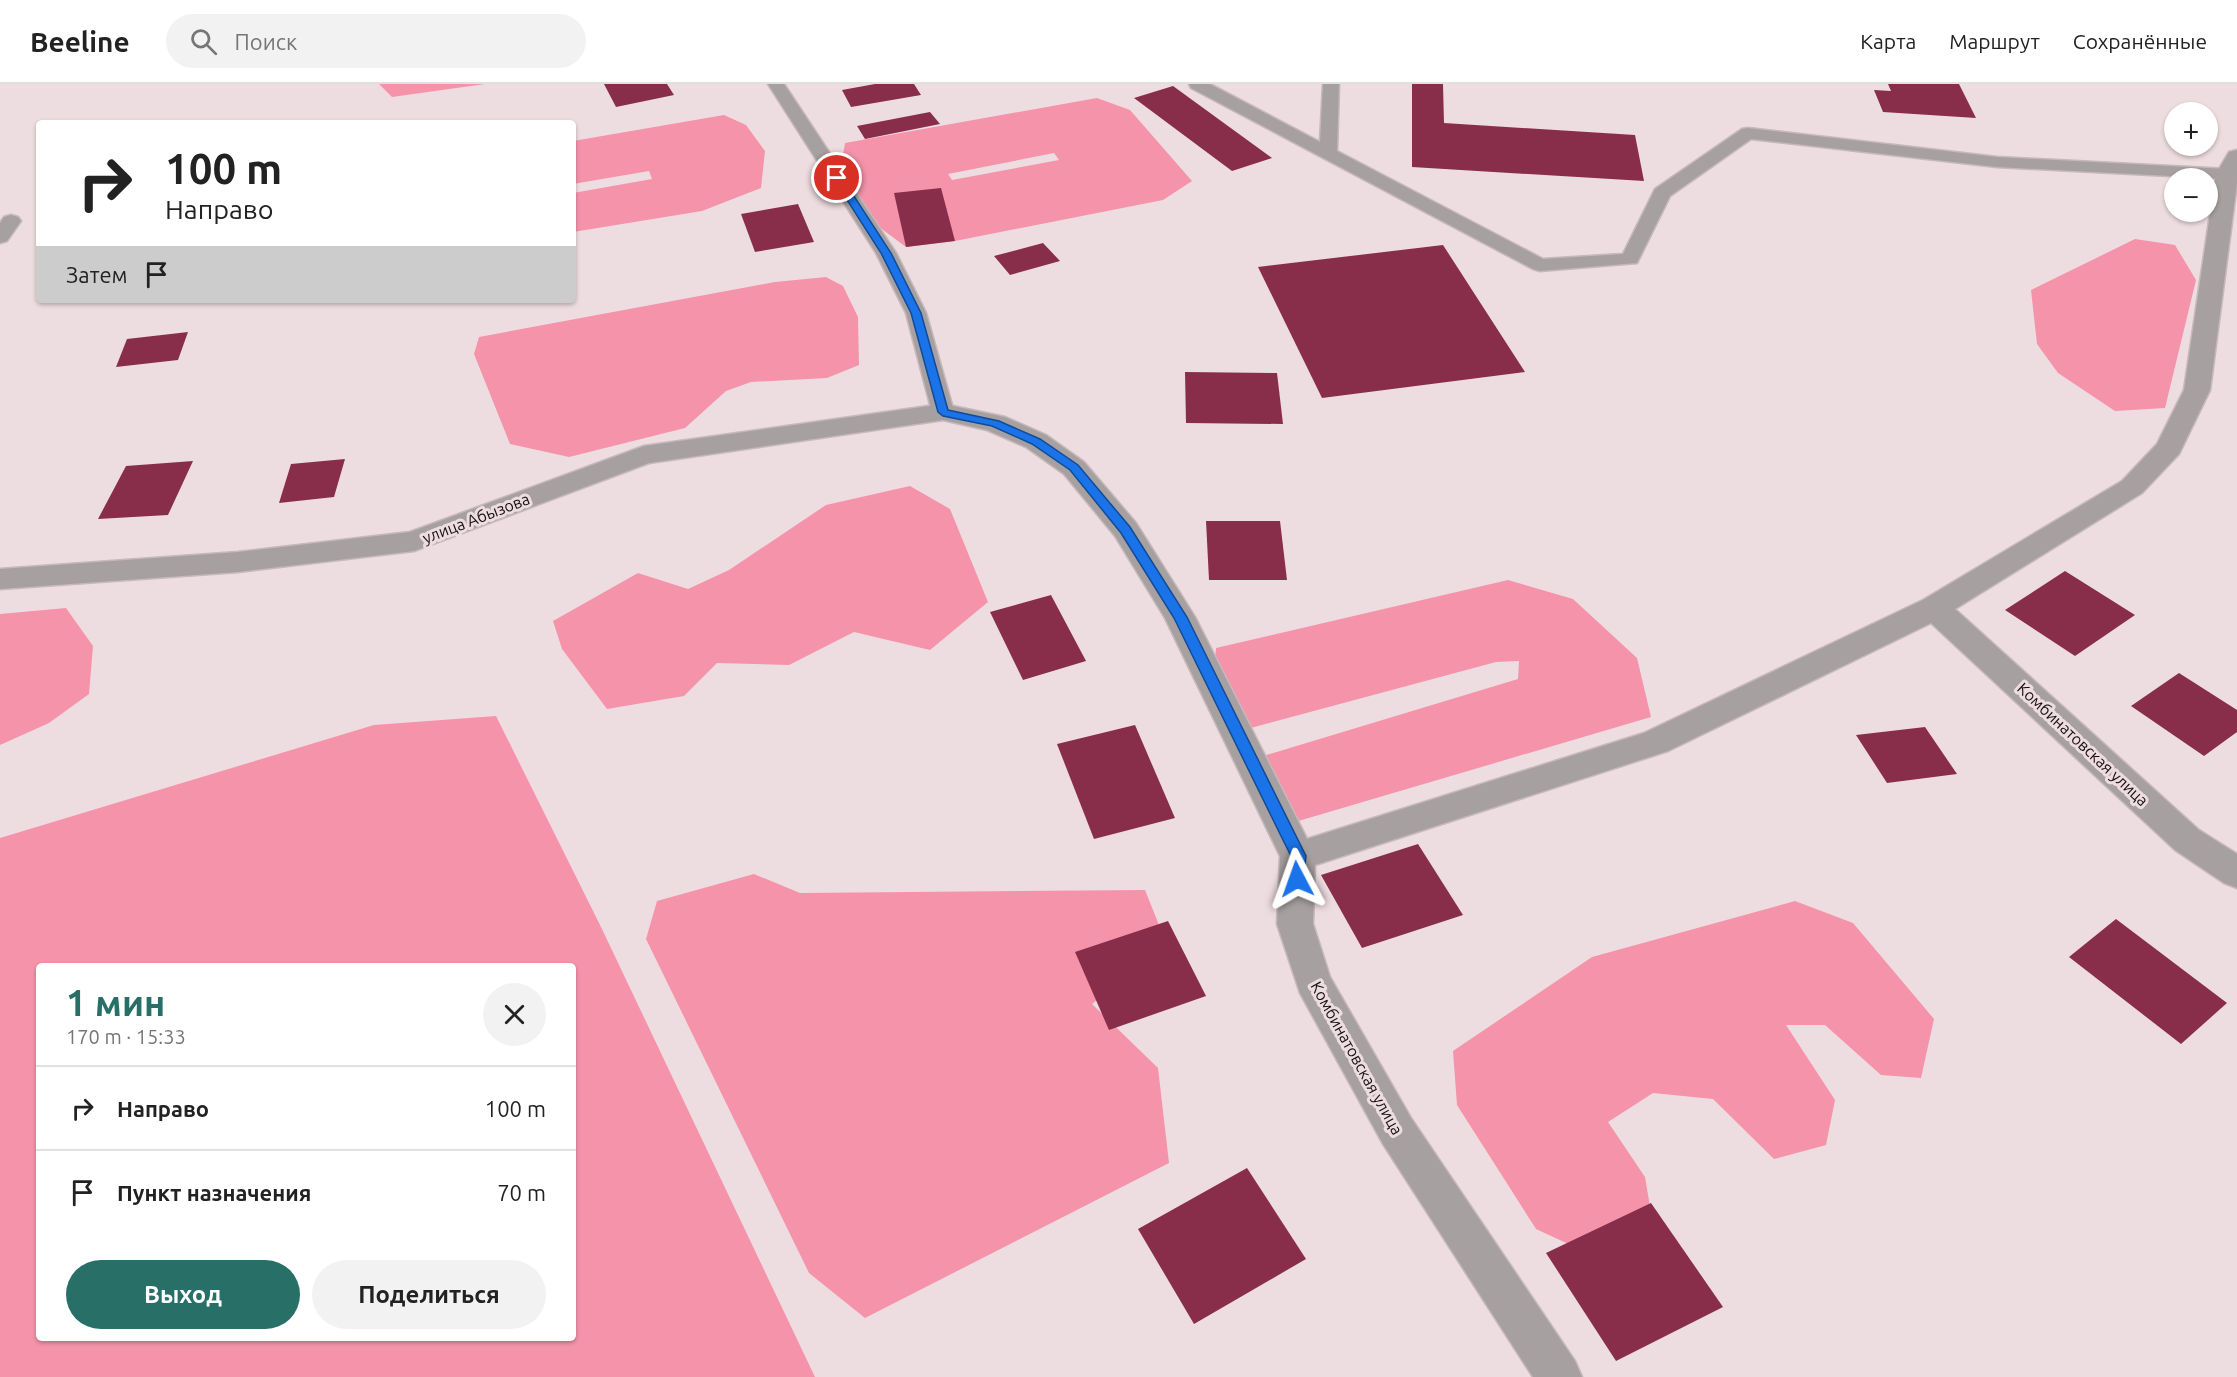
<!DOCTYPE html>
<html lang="ru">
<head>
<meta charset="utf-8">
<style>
  body { margin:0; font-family:Ubuntu,sans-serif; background:#f2f2f2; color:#222; height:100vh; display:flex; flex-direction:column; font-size:22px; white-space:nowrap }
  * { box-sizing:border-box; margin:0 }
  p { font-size:20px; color:#767676 }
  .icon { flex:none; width:33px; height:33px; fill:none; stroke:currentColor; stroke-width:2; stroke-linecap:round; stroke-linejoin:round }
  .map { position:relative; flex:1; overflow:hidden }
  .sheet { position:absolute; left:36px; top:879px; width:540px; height:378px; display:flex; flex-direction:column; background:#fff; border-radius:6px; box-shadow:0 2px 4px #0004 }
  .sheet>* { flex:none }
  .top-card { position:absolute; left:36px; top:36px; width:540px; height:183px; border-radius:6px; box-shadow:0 2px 4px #0004; background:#fff; color:#222; overflow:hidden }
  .buttons { position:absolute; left:2164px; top:18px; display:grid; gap:12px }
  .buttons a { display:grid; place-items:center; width:54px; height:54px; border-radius:50%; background:#fff; box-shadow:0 2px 4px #0004; font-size:30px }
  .pin { position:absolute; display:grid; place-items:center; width:51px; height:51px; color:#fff; margin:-26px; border:3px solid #fff; border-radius:50%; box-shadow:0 2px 6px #0007 }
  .me { position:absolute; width:66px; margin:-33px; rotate:356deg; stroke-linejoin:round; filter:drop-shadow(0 0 4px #0008) }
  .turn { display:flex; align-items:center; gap:21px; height:126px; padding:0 30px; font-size:27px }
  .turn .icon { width:78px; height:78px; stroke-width:2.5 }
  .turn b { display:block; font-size:42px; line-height:51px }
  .then { display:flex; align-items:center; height:57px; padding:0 30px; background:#0003; gap:12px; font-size:22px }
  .round { display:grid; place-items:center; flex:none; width:63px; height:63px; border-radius:32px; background:#f2f2f2 }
  .headline { display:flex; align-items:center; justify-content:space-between; height:102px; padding:0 30px }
  h1 { font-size:36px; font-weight:700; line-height:45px; color:#276f67 }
  .cta { display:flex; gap:12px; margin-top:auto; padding:12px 30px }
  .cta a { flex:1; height:69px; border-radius:36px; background:#276f67; color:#fff; font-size:24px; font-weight:700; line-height:69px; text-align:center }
  .cta a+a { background:#f2f2f2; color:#222 }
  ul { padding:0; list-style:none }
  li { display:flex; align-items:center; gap:18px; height:84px; padding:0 30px; border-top:2px solid #e0e0e0 }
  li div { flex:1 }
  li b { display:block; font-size:22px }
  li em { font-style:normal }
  header { display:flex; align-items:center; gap:36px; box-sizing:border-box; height:84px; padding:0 30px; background:#fff; border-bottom:2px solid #e0e0e0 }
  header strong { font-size:28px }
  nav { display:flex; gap:33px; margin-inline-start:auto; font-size:21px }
  .search { width:420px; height:54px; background:#f2f2f2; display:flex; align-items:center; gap:15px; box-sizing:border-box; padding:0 21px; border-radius:33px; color:#767676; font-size:22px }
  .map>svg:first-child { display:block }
</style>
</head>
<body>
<header>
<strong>Beeline</strong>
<div class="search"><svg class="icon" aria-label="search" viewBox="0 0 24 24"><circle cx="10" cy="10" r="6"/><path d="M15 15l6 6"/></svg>Поиск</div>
<nav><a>Карта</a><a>Маршрут</a><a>Сохранённые</a></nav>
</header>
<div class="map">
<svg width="2237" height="1293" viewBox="0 0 2237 1293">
  <rect width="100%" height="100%" fill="#eedde0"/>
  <g fill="#f593ab" fill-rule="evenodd">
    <polygon points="379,0 485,0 392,13"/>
    <path d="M 1097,14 L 1130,26 L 1192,97 L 1163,116 L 955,157 L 906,163 L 871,137 L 842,77 L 845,59 ZM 1054,69 L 1059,76 L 952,96 L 948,90 Z"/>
    <polygon points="724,31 746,41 765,67 761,104 702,127 573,148 573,109 652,95 649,87 573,100 573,57"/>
    <polygon points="2135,155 2175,161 2196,196 2165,324 2115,327 2058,289 2037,260 2031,206"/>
    <polygon points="826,193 843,202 858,233 859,281 827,294 751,298 726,307 685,344 569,373 510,360 474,270 479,253 775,198"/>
    <polygon points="910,402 950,425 988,518 930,566 854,548 789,581 717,579 684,612 607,625 562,565 553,537 638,489 688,505 729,486 826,421"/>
    <polygon points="1508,496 1573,515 1637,574 1651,633 1295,738 1250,676 1518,595 1519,577 1496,578 1247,645 1213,599 1216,564"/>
    <polygon points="66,524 93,562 89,610 49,639 0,661 0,530"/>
    <path d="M 496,632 L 601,843 L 815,1293 L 0,1293 L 0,754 L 374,641 ZM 39,882 L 573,882 L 573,1254 L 39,1254 Z"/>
    <polygon points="754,790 800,809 1145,806 1167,861 1092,920 1158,984 1169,1079 865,1234 809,1189 646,855 657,817"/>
    <polygon points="1795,817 1853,839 1934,935 1921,994 1881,991 1825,941 1786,941 1835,1016 1826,1061 1774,1075 1713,1015 1653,1009 1608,1038 1645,1093 1654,1146 1605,1177 1536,1145 1457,1021 1453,967 1592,873"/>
  </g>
  <g fill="#882e4a">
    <polygon points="604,0 667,0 674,11 616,23"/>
    <polygon points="875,0 914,0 921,11 851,23 842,6"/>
    <polygon points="1412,0 1443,0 1444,39 1635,51 1644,97 1412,83"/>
    <polygon points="1888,0 1959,0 1976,34 1883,28 1874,6 1891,7"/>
    <polygon points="1173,2 1272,74 1232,87 1134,14"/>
    <polygon points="930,28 940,40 865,55 857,42"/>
    <polygon points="941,104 955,157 906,163 894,109"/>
    <polygon points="798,120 814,158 755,168 741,130"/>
    <polygon points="1043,159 1060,177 1010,191 994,172"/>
    <polygon points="1443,161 1525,288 1322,314 1258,183"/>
    <polygon points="188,248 178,276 116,283 127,255"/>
    <polygon points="1185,288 1277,289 1283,340 1186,339"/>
    <polygon points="345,375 334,413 279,419 291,380"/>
    <polygon points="193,377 168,431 98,435 126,382"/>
    <polygon points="1206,437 1280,437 1287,496 1209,496"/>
    <polygon points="2065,487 2135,531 2075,572 2005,526"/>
    <polygon points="1051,511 1086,577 1023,596 990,528"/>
    <polygon points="2179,589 2237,626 2237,648 2204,672 2131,622"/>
    <polygon points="1135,641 1175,734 1094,755 1057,660"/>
    <polygon points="1925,643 1957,690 1887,699 1856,651"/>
    <polygon points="1418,760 1463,831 1362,864 1321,791"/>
    <polygon points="2116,835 2227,919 2181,960 2069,873"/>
    <polygon points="1168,837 1206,912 1109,946 1075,868"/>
    <polygon points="1247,1084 1306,1175 1194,1240 1138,1145"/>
    <polygon points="1651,1119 1723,1223 1616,1277 1546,1169"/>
  </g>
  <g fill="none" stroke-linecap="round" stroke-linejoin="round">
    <g stroke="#c7b8bb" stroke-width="3">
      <g id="lane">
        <polygon points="768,0 784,0 896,169 926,229 954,328 951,333 943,335 935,333 932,328 906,229 876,169"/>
        <polygon points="1189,0 1210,0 1320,58 1323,0 1339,0 1337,67 1543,175 1623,170 1655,105 1742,45 1748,44 1997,73 2227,85 2233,86 2236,90 2233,94 2227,95 1997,83 1751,55 1670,112 1637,179 1540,187 1533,185 1191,4"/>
        <polygon points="11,131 18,133 21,137 7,157 0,159 0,139 4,133"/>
      </g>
    </g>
    <g stroke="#c7b8bb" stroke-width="3">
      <polygon id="street" points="2237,66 2237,99 2210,306 2179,370 2142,409 1955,525 2199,746 2237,770 2237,804 2224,799 2175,766 1931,539 1668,667 1315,781 1313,840 1330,893 1411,1034 1575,1277 1582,1293 1533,1293 1383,1060 1300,909 1277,840 1280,772 1165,534 1115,452 1064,390 1026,363 987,346 943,336 649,379 414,467 238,488 0,505 0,485 238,468 410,448 644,362 943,320 1005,333 1046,351 1084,378 1136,439 1195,533 1307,755 1644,649 1923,516 2122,397 2157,360 2184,306 2216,90 2229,68"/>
    </g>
    <use href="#lane" fill="#a7a0a1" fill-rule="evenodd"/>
    <use href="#street" fill="#a7a0a1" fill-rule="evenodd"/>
  </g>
  <polygon fill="#1a73e8" stroke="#114b97" stroke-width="1.5" points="834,92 841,92 891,169 921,229 948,326 999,337 1040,355 1078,381 1130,443 1187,533 1306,772 1303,799 1292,799 1290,795 1291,772 1281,752 1174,534 1121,449 1070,386 1032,360 992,342 943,332 938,328 911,229 881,169 833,94"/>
  <g text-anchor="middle" stroke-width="6" stroke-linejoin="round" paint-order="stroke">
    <g font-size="16" fill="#140f10" stroke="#eedde0">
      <text transform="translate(476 434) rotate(-21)" y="6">улица Абызова</text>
      <text transform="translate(2083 660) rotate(43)" y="6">Комбинатовская улица</text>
      <text transform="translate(1357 974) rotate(61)" y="6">Комбинатовская улица</text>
    </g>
  </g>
</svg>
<div class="buttons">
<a>+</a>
<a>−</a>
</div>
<div class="pin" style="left:837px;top:94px;background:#d93025"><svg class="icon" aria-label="arrive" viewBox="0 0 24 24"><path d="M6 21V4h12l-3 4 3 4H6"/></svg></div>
<svg class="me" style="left:1297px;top:795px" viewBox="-20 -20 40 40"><path d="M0-17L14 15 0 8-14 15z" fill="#1a73e8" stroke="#fff" stroke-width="4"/></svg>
<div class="top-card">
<div class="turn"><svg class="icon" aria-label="right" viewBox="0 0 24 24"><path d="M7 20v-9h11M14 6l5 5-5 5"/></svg><div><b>100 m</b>Направо</div></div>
<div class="then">Затем<svg class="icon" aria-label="arrive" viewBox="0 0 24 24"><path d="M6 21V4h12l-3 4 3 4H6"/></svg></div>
</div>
<section class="sheet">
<div class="headline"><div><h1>1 мин</h1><p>170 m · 15:33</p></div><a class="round"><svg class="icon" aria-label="close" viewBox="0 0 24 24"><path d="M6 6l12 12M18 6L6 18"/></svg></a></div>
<ul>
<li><svg class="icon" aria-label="right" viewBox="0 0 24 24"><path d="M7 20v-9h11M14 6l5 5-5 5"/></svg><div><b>Направо</b></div><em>100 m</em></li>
<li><svg class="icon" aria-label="arrive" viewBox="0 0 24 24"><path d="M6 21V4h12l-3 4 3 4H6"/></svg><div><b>Пункт назначения</b></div><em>70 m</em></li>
</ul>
<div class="cta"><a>Выход</a><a>Поделиться</a></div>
</section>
</div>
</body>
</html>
